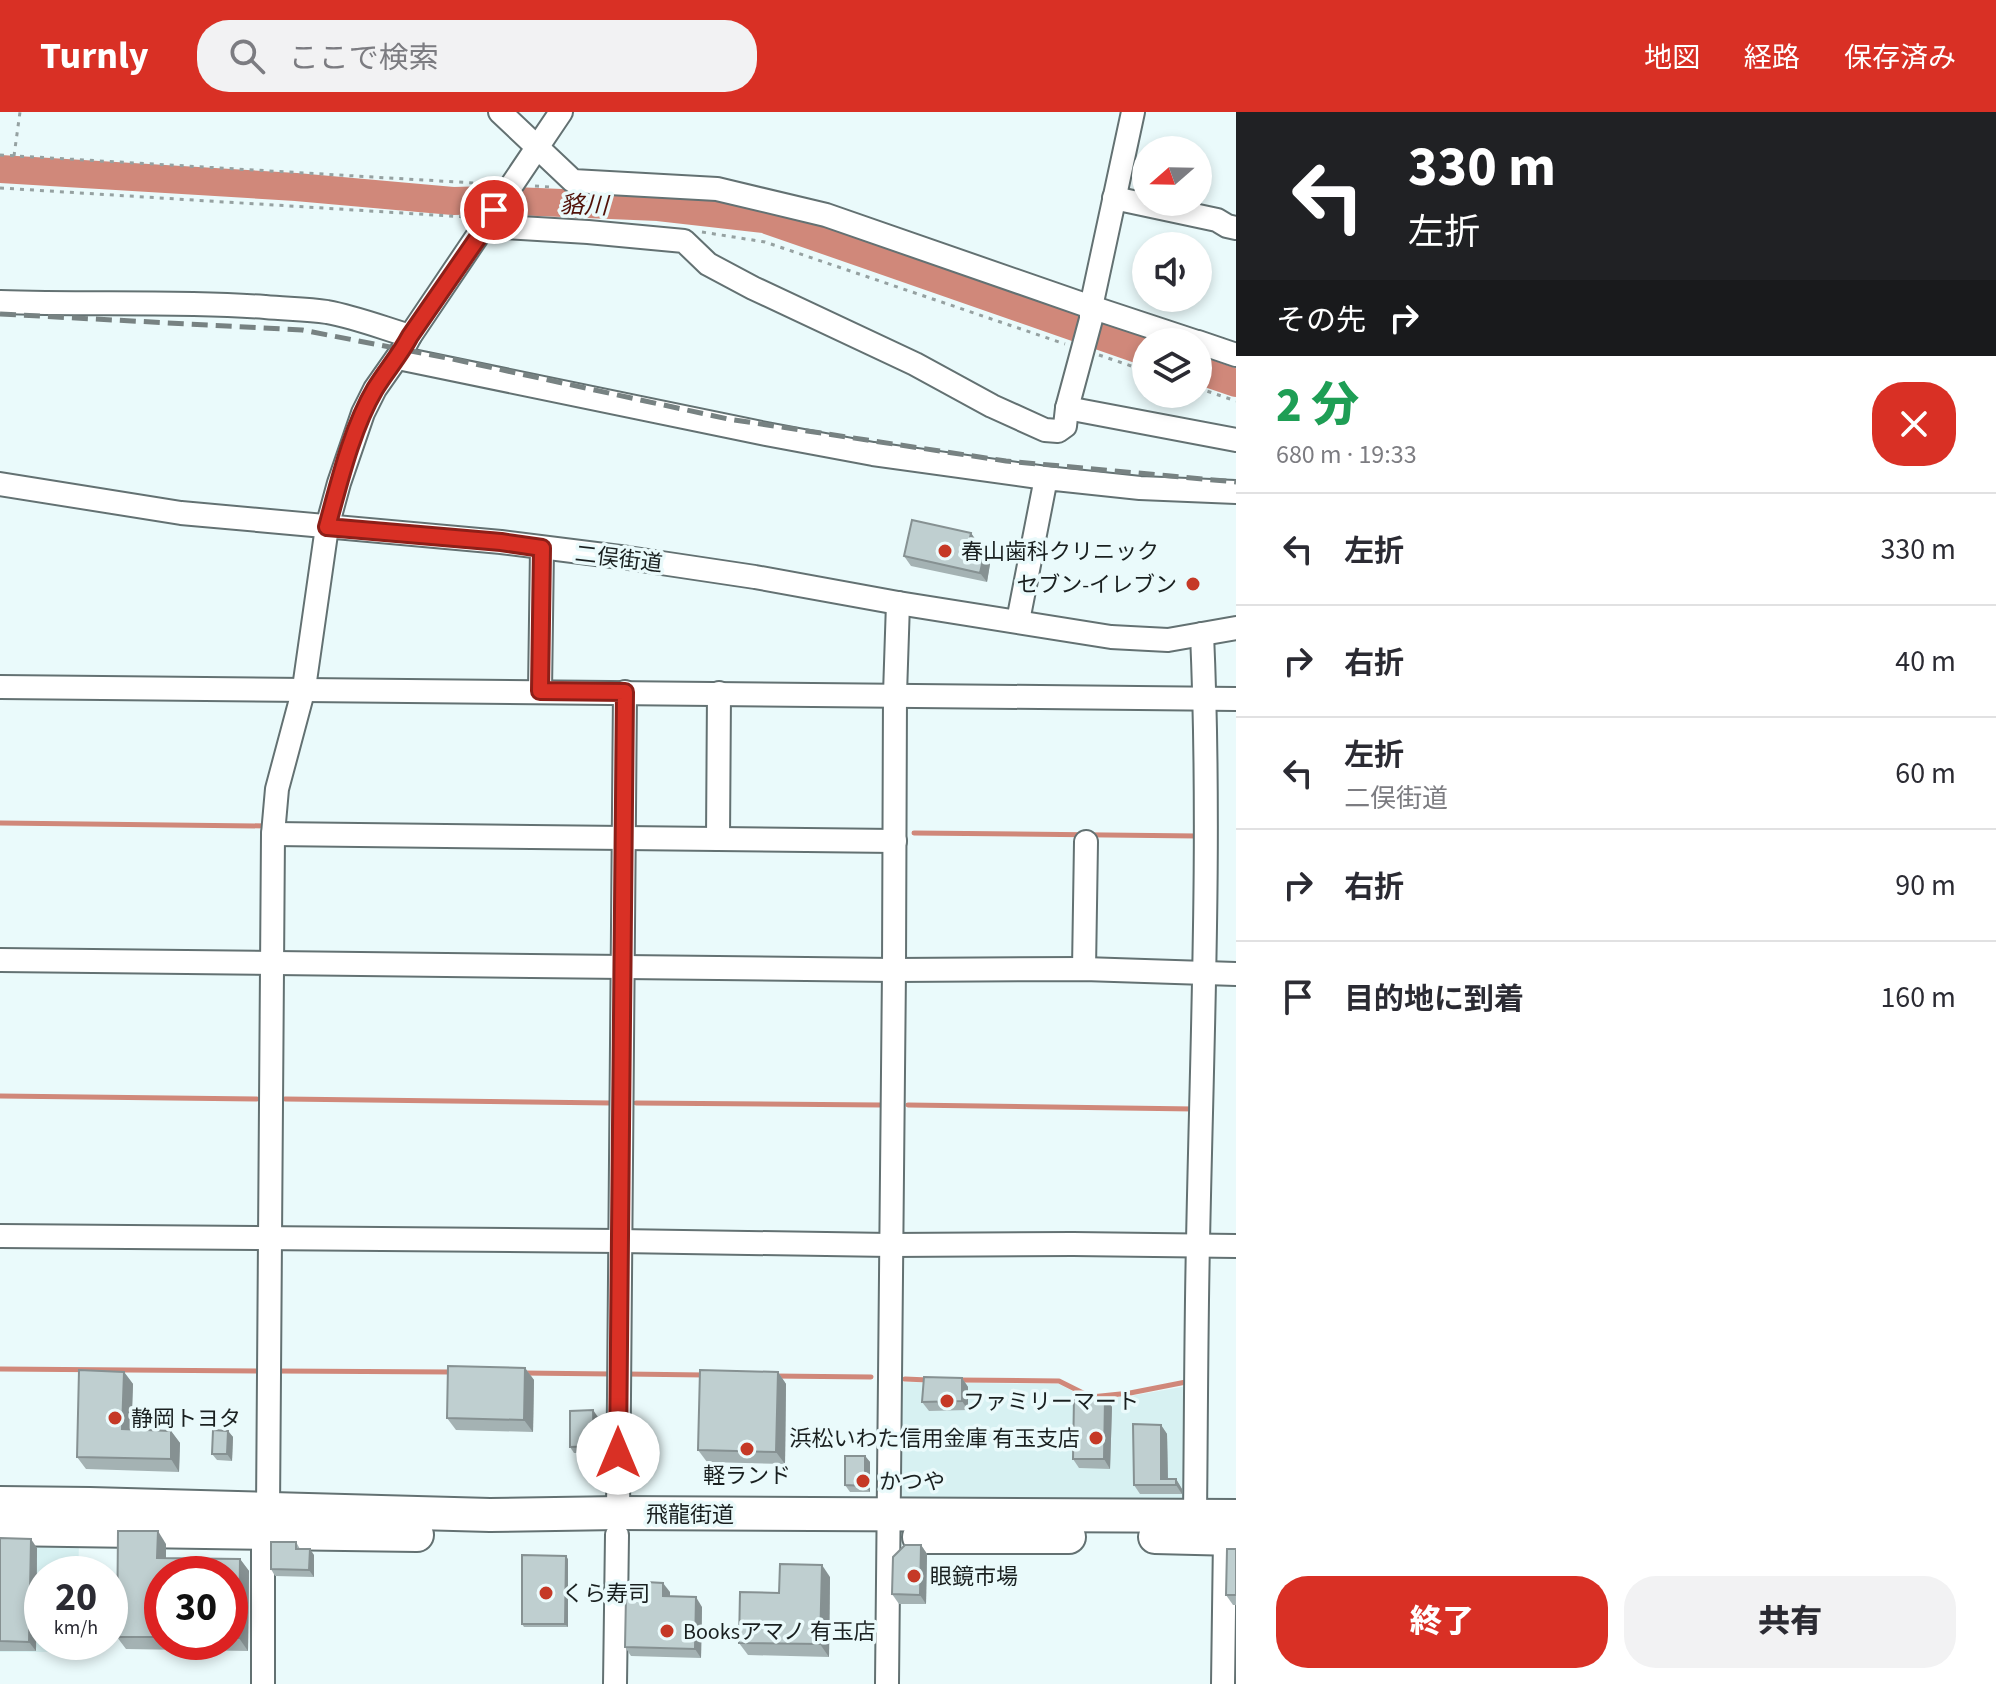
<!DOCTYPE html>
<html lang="ja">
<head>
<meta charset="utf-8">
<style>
  body { margin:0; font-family:"Source Sans 3","Noto Sans JP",sans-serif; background:#f2f2f3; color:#2b2b33; height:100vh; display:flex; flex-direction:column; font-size:30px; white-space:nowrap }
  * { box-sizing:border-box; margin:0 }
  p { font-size:26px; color:#7c7c81 }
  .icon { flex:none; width:44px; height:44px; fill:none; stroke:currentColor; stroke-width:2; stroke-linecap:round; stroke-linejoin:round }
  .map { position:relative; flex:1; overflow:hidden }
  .sheet { display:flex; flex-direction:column; background:#fff; width:760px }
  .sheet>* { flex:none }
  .guide { background:#202124; color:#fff; overflow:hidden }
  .needle { width:52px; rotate:250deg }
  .buttons { position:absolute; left:1132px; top:24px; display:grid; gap:16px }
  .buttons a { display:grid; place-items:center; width:80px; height:80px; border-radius:50%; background:#fff; box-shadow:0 4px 12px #0003; font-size:40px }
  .speed { position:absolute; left:24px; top:1444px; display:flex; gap:16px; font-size:40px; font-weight:700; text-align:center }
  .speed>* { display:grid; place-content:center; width:104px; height:104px; border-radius:50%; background:#fff; box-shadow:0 4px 12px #0003; line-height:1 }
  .speed small { font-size:20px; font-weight:400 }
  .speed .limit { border:12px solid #d22; background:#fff; color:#111 }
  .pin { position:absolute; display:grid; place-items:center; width:68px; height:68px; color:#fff; margin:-34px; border:4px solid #fff; border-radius:50%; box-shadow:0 2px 8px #0007 }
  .me { position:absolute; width:88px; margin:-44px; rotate:0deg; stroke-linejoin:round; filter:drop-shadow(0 0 6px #0008) }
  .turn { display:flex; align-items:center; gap:28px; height:168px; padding:0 40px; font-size:36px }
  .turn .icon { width:104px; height:104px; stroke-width:2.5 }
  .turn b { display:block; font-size:56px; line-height:68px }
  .then { display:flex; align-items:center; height:76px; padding:0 40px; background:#0003; gap:16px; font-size:30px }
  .round { display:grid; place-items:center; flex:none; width:84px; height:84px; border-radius:32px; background:#f2f2f3 }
  .head { display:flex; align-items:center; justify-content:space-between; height:136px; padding:0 40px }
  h1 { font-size:48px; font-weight:800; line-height:60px; color:#1e9e55 }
  .action { display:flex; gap:16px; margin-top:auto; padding:16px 40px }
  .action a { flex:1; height:92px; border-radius:32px; background:#d93025; color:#fff; font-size:32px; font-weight:800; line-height:92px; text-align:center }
  .action a+a { background:#f2f2f3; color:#2b2b33 }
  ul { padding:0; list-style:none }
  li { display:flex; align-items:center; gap:24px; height:112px; padding:0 40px; border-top:2px solid #e1e1e2 }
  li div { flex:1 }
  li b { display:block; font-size:30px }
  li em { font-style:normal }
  header { display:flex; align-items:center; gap:48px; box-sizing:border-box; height:112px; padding:0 40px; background:#d93025; color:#fff }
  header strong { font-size:38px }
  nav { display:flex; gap:44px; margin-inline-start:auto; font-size:28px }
  .search { width:560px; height:72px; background:#f2f2f3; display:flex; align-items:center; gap:20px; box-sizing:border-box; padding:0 28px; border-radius:32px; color:#7c7c81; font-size:30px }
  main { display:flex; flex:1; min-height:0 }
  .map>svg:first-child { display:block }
</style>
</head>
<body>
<header>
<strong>Turnly</strong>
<div class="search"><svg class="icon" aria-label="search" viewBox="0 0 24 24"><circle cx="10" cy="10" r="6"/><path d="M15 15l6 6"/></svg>ここで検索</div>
<nav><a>地図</a><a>経路</a><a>保存済み</a></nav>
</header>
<main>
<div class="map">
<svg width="1236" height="1572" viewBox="0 0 1236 1572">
  <rect width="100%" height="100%" fill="#eafafb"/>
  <g fill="#d7f1f2">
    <polygon points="902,1270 1059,1272 1090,1288 1130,1284 1193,1273 1191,1392 900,1385"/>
    <polygon points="0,1432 79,1433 78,1462 42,1462 42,1530 77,1530 76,1540 0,1540"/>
  </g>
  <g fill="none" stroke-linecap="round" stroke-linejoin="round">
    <g stroke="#d0887a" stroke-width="5">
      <polyline points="0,711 267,714"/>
      <polyline points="914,721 1197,724 1197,728"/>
      <polyline points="0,984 257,987"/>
      <polyline points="285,987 611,991"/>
      <polyline points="636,991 880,993"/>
      <polyline points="908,993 1194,997"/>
      <polyline points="0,1257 259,1259"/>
      <polyline points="277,1259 452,1260"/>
      <polyline points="522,1261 612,1262"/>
      <polyline points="626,1262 704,1263"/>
      <polyline points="774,1264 871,1265"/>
      <polyline points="905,1267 928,1268"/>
      <polyline points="958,1268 1059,1269 1091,1285 1130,1281 1191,1269"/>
    </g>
    <g stroke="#d0887a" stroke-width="28">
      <polyline points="0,57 296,75 453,89 492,88 658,95 764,107 1146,240"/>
      <polyline points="1198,258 1236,271"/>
    </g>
    <g stroke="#637172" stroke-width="26">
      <g id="minor">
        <polyline points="500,0 573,69 717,77 826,103 1091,195 1197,230"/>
        <polyline points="1114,86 1217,108 1227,114 1236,116"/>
        <polyline points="486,114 588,120 684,129 708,152 753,176 915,252 992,294 1045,318 1058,319 1065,314 1067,296 1091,207 1091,195 1133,0"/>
        <path d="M 0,190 C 88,193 177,189 265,195 C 286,197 307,197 327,200 C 355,205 383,216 410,224"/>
        <polyline points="1198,230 1236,243"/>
        <polyline points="398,246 766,322 873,342 1046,366"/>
        <polyline points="1067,296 1236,328"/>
        <polyline points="0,372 181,401 501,430 628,446 755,465 898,491 1111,525 1168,528 1236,516"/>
        <polyline points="1018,509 1046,366 1140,376 1236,380"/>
        <polyline points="0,575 1236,587"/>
        <polyline points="540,579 542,436"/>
        <polyline points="273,722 895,729"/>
        <polyline points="718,727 719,581"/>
        <polyline points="0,848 894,858 1084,857 1236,862"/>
        <polyline points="1084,857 1086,730"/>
        <polyline points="0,1124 619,1129 890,1133 1073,1132 1236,1134"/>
        <polyline points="618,1401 625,580"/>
        <path d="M 1195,1403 C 1196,1312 1196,1221 1198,1130 C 1202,927 1211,724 1202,522"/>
        <polyline points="263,1572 263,1421 268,1398 273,722 277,677 304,576 327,415 339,371 363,301 375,277 403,237 410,224 561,0"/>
        <polyline points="615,1572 617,1423"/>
        <polyline points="887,1572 894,858 895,582 898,491"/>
        <polyline points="1223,1572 1225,1426"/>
      </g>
    </g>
    <g stroke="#637172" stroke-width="36">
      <g id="highway">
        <polyline points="0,1391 90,1392 490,1403 618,1401 1236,1404"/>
        <polyline points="0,1417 417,1423"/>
        <polyline points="919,1425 1069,1425"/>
        <polyline points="1155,1425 1236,1427"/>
      </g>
    </g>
    <g stroke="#95a1a1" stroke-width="3" stroke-dasharray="4 6" stroke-linecap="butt">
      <polyline points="0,43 491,72"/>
      <polyline points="14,44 20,0"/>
      <polyline points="535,74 551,75"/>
      <polyline points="0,76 467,105"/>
      <polyline points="702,120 765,130 1065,232"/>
      <polyline points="1099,243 1146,259"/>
      <polyline points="1198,276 1236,289"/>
    </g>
    <use href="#minor" stroke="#fff" stroke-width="22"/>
    <use href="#highway" stroke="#fff" stroke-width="32"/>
    <polyline stroke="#778282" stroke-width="5" stroke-dasharray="16 8" stroke-linecap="butt" points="0,202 302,218 452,247 728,307 1006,349 1236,370"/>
  </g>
  <g fill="#a4b2b3" fill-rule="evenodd">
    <polygon points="971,421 977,430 975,441 984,443 990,452 987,470 911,454 904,444"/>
    <polygon points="525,1256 534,1268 533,1320 456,1318 447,1306"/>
    <polygon points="124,1260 133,1272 131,1318 171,1319 180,1331 179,1360 86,1357 77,1345"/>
    <polygon points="778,1260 786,1272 785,1352 707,1350 698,1338"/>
    <polygon points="962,1266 968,1275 968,1298 929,1299 922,1290"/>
    <polygon points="1105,1286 1112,1295 1110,1357 1079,1356 1073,1347"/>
    <polygon points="598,1305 598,1341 574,1341 570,1335"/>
    <polygon points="1161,1313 1167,1322 1168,1367 1176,1367 1182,1377 1182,1382 1140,1382 1134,1373"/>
    <polygon points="228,1319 233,1325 232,1349 217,1348 212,1342"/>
    <polygon points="865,1344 870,1350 870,1380 850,1380 845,1373"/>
    <polygon points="0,1426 37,1436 36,1539 0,1539"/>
    <polygon points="296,1430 300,1437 314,1443 314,1465 275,1464 271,1457"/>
    <path d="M 166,1432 L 166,1446 L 240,1447 L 249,1459 L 248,1539 L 126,1537 L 117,1525 ZM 162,1462 L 230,1462 L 230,1530 L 162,1530 Z"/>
    <polygon points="921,1433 927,1442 926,1492 899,1492 892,1482"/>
    <polygon points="1236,1437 1236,1493 1233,1493 1226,1483"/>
    <polygon points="568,1447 568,1515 524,1515 522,1512"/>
    <polygon points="830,1465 829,1545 748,1543 739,1531"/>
    <polygon points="670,1480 670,1485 702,1495 701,1546 631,1544 625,1535 646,1484"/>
  </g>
  <g fill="#869192">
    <polygon points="971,421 977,430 973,448 967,439"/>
    <polygon points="984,443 990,452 987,470 980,461"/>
    <polygon points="525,1256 534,1268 533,1320 524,1308"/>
    <polygon points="124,1260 133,1272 131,1330 122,1317"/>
    <polygon points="778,1260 786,1272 785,1352 776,1340"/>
    <polygon points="962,1266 968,1275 968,1298 962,1289"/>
    <polygon points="1105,1286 1112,1295 1110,1357 1104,1347"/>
    <polygon points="593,1298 598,1305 598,1341 594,1334"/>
    <polygon points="1161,1313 1167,1322 1168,1373 1161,1367"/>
    <polygon points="171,1319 180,1331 179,1360 171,1347"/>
    <polygon points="228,1319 233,1325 232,1349 227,1342"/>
    <polygon points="865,1344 870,1350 870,1380 865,1374"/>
    <polygon points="1176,1367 1182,1377 1182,1382 1176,1373"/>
    <polygon points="158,1419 166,1432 166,1458 157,1446"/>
    <polygon points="31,1427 37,1436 36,1539 29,1530"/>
    <polygon points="921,1433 927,1442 926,1492 920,1483"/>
    <polygon points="310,1437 314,1443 314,1465 309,1458"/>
    <polygon points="566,1444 568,1447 568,1515 565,1512"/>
    <polygon points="240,1447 249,1459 248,1539 239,1526"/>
    <polygon points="822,1453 830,1465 829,1545 820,1532"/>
    <polygon points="663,1471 670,1480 670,1494 663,1484"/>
    <polygon points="696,1485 702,1495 701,1546 695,1537"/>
  </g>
  <g fill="#bfcfd0" stroke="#869192" stroke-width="2">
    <polygon points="912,408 971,421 967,439 984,443 980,461 904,444"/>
    <polygon points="448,1254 525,1256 524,1308 447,1306"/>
    <polygon points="79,1258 124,1260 122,1317 171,1319 171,1347 77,1345"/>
    <polygon points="700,1258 778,1260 776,1340 698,1338"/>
    <polygon points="924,1265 962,1266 962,1289 922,1290"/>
    <polygon points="1074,1285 1105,1286 1104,1347 1073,1347"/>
    <polygon points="593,1298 594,1334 570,1335 570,1299"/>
    <polygon points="1133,1312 1161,1313 1161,1367 1176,1367 1176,1373 1134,1373"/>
    <polygon points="213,1318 228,1319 227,1342 212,1342"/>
    <polygon points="845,1344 865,1344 865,1374 845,1373"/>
    <polygon points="118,1419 158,1419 157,1446 240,1447 239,1526 230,1526 230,1462 162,1462 162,1525 117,1525"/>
    <polygon points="0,1426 31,1427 29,1530 0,1529"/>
    <polygon points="271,1430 296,1430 296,1437 310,1437 309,1458 271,1457"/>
    <polygon points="905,1433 921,1433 920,1483 892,1482 893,1445"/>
    <polygon points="1227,1437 1236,1437 1236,1483 1226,1483"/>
    <polygon points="522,1443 566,1444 565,1512 522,1512"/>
    <polygon points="780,1452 822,1453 820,1532 739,1531 740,1480 779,1481"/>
    <polygon points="646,1470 663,1471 663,1484 696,1485 695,1537 625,1535 626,1483 646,1484"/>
  </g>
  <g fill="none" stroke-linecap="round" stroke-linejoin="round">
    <g stroke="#8d1f18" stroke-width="20">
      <path id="route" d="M 494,98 L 486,114 L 410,224 C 400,243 386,259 375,277 C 352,316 339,371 327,415 L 501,430 L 542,436 L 540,579 L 625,580 L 618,1341"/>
    </g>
    <use href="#route" stroke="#d93025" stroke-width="14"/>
  </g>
  <g fill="#c53926" stroke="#eafafb" stroke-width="3">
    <circle cx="945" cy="439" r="8"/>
    <circle cx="1193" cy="472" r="8"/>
    <circle cx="947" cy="1289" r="8"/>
    <circle cx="115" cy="1306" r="8"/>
    <circle cx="1096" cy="1326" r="8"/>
    <circle cx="747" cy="1337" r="8"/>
    <circle cx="863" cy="1369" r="8"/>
    <circle cx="914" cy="1464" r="8"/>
    <circle cx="546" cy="1481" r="8"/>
    <circle cx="667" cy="1519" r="8"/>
  </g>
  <g text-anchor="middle" stroke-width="7" stroke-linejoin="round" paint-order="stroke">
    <g font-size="22" fill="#1a2020" stroke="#eafafb" text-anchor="start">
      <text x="961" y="447">春山歯科クリニック</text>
      <text x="1177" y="480" text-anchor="end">セブン-イレブン</text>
      <text x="963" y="1297">ファミリーマート</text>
      <text x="131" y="1314">静岡トヨタ</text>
      <text x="1080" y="1334" text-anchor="end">浜松いわた信用金庫 有玉支店</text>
      <text x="747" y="1371" text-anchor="middle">軽ランド</text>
      <text x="879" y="1377">かつや</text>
      <text x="930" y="1472">眼鏡市場</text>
      <text x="562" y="1489">くら寿司</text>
      <text x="683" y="1527">Booksアマノ 有玉店</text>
    </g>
    <g font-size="22" fill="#1a2020" stroke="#eafafb">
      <text transform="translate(619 446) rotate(7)" y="8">二俣街道</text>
      <text x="690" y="1410">飛龍街道</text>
    </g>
    <g font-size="24" font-style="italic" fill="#511108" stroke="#eafafb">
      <text transform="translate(584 93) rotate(2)" y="8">貉川</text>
    </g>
  </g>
</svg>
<div class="buttons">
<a><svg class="needle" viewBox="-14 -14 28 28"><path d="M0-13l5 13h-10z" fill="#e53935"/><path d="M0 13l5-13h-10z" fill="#7c7c81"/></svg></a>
<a><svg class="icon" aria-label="sound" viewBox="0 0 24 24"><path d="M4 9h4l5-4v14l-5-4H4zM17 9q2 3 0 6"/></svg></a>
<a><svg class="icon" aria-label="layers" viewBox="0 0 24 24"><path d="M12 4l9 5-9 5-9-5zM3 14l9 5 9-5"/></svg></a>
</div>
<div class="speed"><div>20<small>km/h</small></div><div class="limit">30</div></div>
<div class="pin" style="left:494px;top:98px;background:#d93025"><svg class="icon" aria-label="arrive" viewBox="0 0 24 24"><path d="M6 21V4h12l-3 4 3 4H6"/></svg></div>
<svg class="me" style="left:618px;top:1341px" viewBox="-20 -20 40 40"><circle r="19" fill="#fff"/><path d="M0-13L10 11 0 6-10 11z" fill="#d93025"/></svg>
</div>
<section class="sheet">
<div class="guide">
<div class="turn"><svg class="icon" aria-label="left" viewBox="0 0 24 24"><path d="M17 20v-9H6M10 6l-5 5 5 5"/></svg><div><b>330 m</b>左折</div></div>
<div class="then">その先<svg class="icon" aria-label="right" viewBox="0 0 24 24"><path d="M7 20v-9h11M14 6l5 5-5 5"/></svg></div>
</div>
<div class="head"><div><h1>2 分</h1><p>680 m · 19:33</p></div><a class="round" style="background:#d93025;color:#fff"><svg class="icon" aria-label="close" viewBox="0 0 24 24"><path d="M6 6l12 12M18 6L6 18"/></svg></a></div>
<ul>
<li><svg class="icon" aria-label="left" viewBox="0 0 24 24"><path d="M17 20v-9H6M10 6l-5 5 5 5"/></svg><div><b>左折</b></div><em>330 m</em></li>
<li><svg class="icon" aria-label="right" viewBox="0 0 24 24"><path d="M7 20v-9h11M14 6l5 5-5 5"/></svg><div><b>右折</b></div><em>40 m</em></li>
<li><svg class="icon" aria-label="left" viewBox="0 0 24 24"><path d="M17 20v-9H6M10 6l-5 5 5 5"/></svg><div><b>左折</b><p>二俣街道</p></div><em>60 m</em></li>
<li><svg class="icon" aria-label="right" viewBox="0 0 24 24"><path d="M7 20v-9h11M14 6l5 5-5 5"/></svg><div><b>右折</b></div><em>90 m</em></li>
<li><svg class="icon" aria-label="arrive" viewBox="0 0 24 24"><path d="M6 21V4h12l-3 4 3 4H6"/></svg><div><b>目的地に到着</b></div><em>160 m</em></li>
</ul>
<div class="action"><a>終了</a><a>共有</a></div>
</section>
</main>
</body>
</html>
